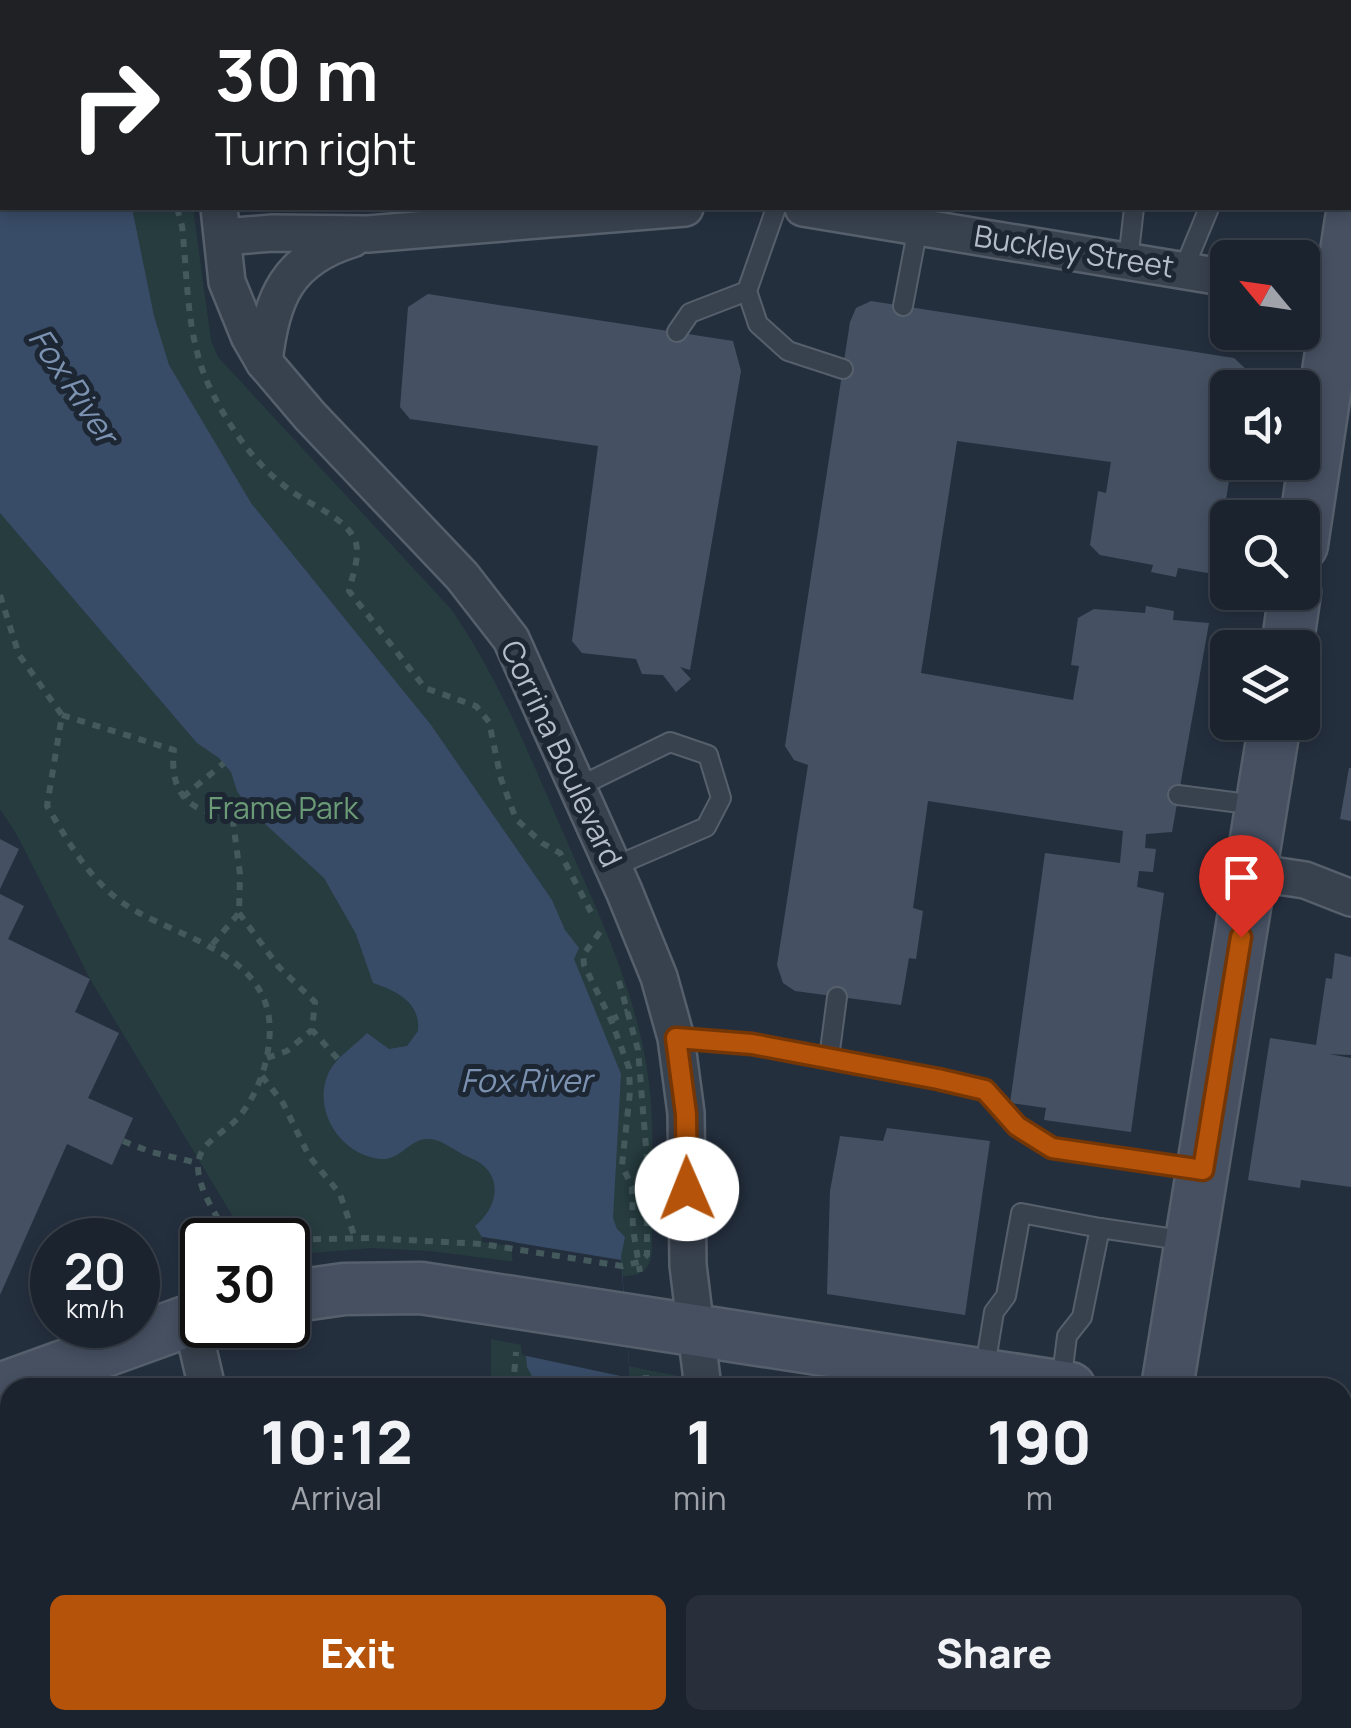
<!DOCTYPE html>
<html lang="en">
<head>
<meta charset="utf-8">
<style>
  body { margin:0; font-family:Manrope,sans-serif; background:#282f3a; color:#f1f3f6; height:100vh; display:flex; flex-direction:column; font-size:38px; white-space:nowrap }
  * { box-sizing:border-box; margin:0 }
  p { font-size:32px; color:#a0a4aa }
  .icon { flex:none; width:55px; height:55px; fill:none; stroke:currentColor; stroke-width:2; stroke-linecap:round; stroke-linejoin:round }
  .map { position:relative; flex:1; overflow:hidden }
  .panel { position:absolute; left:0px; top:1378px; width:1352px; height:352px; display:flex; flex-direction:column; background:#1b232e; border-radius:30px 30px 0 0; box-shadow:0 5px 15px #0003,0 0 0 2px #39404a }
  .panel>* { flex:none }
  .top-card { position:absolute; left:0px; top:0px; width:1352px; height:210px; box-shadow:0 5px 15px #0003,0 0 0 2px #39404a; background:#202124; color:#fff; overflow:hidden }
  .needle { width:65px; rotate:299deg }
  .tools { position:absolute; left:1210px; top:240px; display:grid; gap:20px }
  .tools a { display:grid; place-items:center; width:110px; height:110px; border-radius:15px; background:#1b232e; box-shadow:0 5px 15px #0003,0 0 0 2px #39404a; font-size:50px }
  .speed { position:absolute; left:30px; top:1218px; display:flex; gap:20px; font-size:50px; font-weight:700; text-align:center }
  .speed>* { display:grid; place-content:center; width:130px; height:130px; border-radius:50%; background:#1b232e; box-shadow:0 5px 15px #0003,0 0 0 2px #39404a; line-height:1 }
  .speed small { font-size:25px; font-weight:400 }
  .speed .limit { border:5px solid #111; border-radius:15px; background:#fff; color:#111 }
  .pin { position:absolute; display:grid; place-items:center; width:85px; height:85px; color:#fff; margin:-102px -42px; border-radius:50% 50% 50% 0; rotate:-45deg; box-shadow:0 0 10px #0007 }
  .pin .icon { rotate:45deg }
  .me { position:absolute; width:110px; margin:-55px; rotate:359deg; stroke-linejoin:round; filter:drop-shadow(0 0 8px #0008) }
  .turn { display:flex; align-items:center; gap:35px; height:210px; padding:0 50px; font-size:45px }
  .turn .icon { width:130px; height:130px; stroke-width:2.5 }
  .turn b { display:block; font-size:70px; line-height:85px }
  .eta { display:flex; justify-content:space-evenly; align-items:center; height:170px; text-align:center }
  .eta b { font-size:60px; font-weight:800; line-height:70px }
  .cta { display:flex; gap:20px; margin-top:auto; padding:20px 50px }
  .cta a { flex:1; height:115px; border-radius:15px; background:#b45309; color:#fff; font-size:40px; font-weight:800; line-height:115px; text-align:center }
  .cta a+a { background:#282f3a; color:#f1f3f6 }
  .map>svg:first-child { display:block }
</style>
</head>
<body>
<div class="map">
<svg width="1351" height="1728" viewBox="0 0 1351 1728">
  <rect width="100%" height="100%" fill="#242f3e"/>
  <g fill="#263c3f">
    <path d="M 0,0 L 165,0 L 165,2 L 2,2 L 2,208 L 193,208 L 211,340 L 218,357 L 451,609 C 499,678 529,755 563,832 C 594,904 629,975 644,1052 C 657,1115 652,1185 652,1249 C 651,1269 642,1276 623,1276 L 430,1251 L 372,1248 L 288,1255 L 288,1240 L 247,1240 L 90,979 L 17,835 L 0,809 Z"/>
    <polygon points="491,1339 678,1376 753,1387 491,1388"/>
    <polygon points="474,1720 734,1720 733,1728 467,1728"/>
  </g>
  <path fill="#394c67" d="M 0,0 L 56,2 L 2,2 L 2,208 L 132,208 L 154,316 L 169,365 L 251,503 L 431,725 L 552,900 L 565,930 L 579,948 L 574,959 L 621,1074 L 613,1218 L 617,1229 L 625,1237 L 621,1256 L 630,1377 L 641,1379 L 640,1387 L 538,1387 L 527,1367 L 516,1242 L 482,1237 L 475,1226 C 493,1212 504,1185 484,1166 C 476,1159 466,1157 457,1151 C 448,1146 439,1139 429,1139 C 409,1138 401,1161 380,1159 C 340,1155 311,1109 329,1072 C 337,1056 355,1046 367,1033 L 389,1049 L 407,1046 L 418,1031 C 421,1003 397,991 373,983 L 356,934 L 324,878 L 250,810 L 237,791 L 231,772 L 219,758 L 197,743 L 0,513 Z"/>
  <polygon fill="#242f3e" points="482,1237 621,1260 630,1378 522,1355 511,1246 482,1242"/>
  <g fill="#455162">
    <polygon points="428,294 733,341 741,371 690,670 680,667 691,679 676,692 663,675 642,674 636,659 582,653 572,641 598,446 410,419 400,407 408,307"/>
    <polygon points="871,301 1234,358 1247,370 1244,388 1228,388 1228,462 1232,462 1214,574 1178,568 1176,577 1151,572 1153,565 1100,555 1090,545 1098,491 1106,493 1111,462 957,441 921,673 1073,700 1079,666 1071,665 1078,618 1094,609 1145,613 1146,606 1174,611 1173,620 1209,623 1172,832 1146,834 1145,848 1156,849 1153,872 1139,871 1137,887 1164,893 1131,1132 1044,1120 1046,1108 1010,1103 1045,853 1120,863 1123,831 928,801 913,908 923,911 916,959 909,958 901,1005 795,991 783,983 777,965 808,765 794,760 785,746 850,322 856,308"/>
    <polygon points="1349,768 1351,768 1351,821 1340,819"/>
    <polygon points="0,839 19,849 0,889"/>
    <polygon points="0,894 24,906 8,939 90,979 75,1012 119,1033 88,1098 133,1118 112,1165 67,1144 0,1295"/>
    <polygon points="1335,953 1351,957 1351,1055 1329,1054 1351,1058 1351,1187 1301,1180 1300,1188 1248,1180 1270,1038 1316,1045 1326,978 1332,979"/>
    <polygon points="887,1128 990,1141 965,1315 827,1294 830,1191 840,1136 883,1141"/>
    <polygon points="1342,1535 1351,1540 1351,1664 1342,1659"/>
    <polygon points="802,1720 1055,1720 1053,1728 838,1728"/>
    <polygon points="1165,1720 1275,1720 1273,1728 1164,1728"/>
  </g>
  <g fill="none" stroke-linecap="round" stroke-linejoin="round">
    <g stroke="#565f6c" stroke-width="22">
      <g id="lane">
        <polyline points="1281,2 1281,0"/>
        <polyline points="1128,261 1134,208"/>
        <polyline points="1183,271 1209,208"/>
        <polyline points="747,291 758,324 788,351 843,369"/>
        <polyline points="903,306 918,227"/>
        <polyline points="677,332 690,313 747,291 776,208"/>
        <polyline points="578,787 670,742 708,755 721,798 706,827 613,867"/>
        <polyline points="1178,795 1256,805"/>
        <polyline points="676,1038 751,1044 938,1079 985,1091 1017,1126 1052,1148 1197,1169"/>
        <polyline points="829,1058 837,997"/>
        <polyline points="1100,1228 1188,1241"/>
        <polyline points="984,1373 994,1312 1006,1296 1021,1213 1100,1228 1082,1317 1067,1336 1061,1384"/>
        <polyline points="837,1388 841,1357"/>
        <polyline points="0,1660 10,1685"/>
        <polyline points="40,1728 62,1720"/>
      </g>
    </g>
    <g stroke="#565f6c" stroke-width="40">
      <g id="street">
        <polyline points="192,0 192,2"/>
        <polyline points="748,0 750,2"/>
        <polyline points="219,208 227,282 249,336 264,362 310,416 462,576 511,639 624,891 659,977 676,1038 686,1113 688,1265 703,1388"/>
        <polyline points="803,208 1228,278"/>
        <polyline points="223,237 273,233 368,234 685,208"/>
        <polyline points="1302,293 1339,301"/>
        <path d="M 264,362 C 271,298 287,259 352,239"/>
        <polyline points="1251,872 1305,880 1351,898"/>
        <polyline points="191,1319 207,1388"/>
        <polyline points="202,1728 202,1720"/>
        <polyline points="671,1728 672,1720"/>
      </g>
    </g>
    <g stroke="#565f6c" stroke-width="55">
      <g id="secondary">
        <polyline points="1302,545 1351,219"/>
        <polyline points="1287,648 1295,592"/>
        <polyline points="288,1297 344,1289 421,1288 1070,1388"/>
        <polyline points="1167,1388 1275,722"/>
        <polyline points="0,1389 202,1316"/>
        <polyline points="1342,1483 1351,1487"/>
        <polyline points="1112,1728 1113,1720"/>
      </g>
    </g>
    <g stroke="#44595c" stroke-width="6" stroke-dasharray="8 8" stroke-linecap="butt">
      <polyline points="81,0 81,2"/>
      <path d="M 177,208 L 182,226 C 188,281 186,342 212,392 C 230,428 254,463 287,488 C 308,505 341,514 354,538 C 362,553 352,576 349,591 L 425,688 L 476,706 L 489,722 L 501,779 L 516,819 L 542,843 L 560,853 L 591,912"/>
      <path d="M 0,595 L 19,655 L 62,715 L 47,806 C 68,841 87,876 120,901 C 166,935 253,946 268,1012 C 275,1046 260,1094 237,1119 C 224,1133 200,1142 198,1164 C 197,1190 219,1219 231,1240"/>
      <path d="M 62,715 L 174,750 C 169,791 188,815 232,814 L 240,874 L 239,913 L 211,946"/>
      <polyline points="183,797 224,763"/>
      <polyline points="239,913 278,966 315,1002 312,1030 338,1059"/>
      <polyline points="600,932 583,955 584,965 611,1020 629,1068 630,1092 622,1165 632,1187 633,1229 640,1272"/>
      <polyline points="611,1020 628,1011"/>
      <polyline points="267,1058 287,1051 312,1030"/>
      <polyline points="262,1076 283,1103 309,1156 340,1194 355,1238"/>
      <polyline points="123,1141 151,1152 198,1163"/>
      <polyline points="281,1240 370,1238 482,1244 622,1266 639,1262 647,1255 647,1159 638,1050 617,974"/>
      <polyline points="646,1375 646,1388"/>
      <polyline points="513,1388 516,1352"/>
      <polyline points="474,1728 481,1720"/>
      <polyline points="527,1728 528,1720"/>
      <polyline points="613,1728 613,1720"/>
    </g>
    <use href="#lane" stroke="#38414e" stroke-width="18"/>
    <use href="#street" stroke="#38414e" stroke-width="35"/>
    <use href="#secondary" stroke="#465061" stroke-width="50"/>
  </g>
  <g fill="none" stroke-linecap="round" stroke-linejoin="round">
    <g stroke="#753606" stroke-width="25">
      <polyline id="route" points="687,1189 686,1114 676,1038 752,1044 938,1079 985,1090 1017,1126 1052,1148 1203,1170 1241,937"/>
    </g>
    <use href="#route" stroke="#b45309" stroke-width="18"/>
  </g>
  <g text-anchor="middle" stroke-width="10" stroke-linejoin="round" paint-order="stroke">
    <g font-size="30" fill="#b4bcc9" stroke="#1d2633">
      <text transform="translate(1074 252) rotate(9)" y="10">Buckley Street</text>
      <text transform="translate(561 754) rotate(65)" y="10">Corrina Boulevard</text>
    </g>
    <g font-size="30" fill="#6b9a76" stroke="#1d2633">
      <text x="283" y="819">Frame Park</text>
    </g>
    <g font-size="32" font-style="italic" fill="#7c92b1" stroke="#1d2633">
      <text transform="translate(73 386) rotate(56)" y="11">Fox River</text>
      <text x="526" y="1092">Fox River</text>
    </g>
  </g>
</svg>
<div class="tools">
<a><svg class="needle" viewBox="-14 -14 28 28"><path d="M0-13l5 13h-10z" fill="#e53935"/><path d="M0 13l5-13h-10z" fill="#a0a4aa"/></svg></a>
<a><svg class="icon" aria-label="sound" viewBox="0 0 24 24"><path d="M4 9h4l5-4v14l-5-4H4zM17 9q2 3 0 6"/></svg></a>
<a><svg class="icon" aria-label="search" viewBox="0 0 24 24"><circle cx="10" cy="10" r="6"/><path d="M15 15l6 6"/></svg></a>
<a><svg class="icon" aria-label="layers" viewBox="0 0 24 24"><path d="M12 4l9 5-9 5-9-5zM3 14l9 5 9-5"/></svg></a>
</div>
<div class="speed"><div>20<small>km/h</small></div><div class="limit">30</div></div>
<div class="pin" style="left:1241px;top:937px;background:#d93025"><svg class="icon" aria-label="arrive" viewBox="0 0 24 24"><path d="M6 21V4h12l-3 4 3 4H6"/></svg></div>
<svg class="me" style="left:687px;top:1189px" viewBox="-20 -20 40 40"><circle r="19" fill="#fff"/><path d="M0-13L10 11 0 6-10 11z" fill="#b45309"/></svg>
<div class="top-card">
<div class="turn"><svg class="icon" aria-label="right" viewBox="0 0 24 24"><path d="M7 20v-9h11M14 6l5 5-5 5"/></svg><div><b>30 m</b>Turn right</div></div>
</div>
<section class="panel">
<div class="eta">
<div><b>10:12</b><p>Arrival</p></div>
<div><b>1</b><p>min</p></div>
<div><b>190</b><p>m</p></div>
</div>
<div class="cta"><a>Exit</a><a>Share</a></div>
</section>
</div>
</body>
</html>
